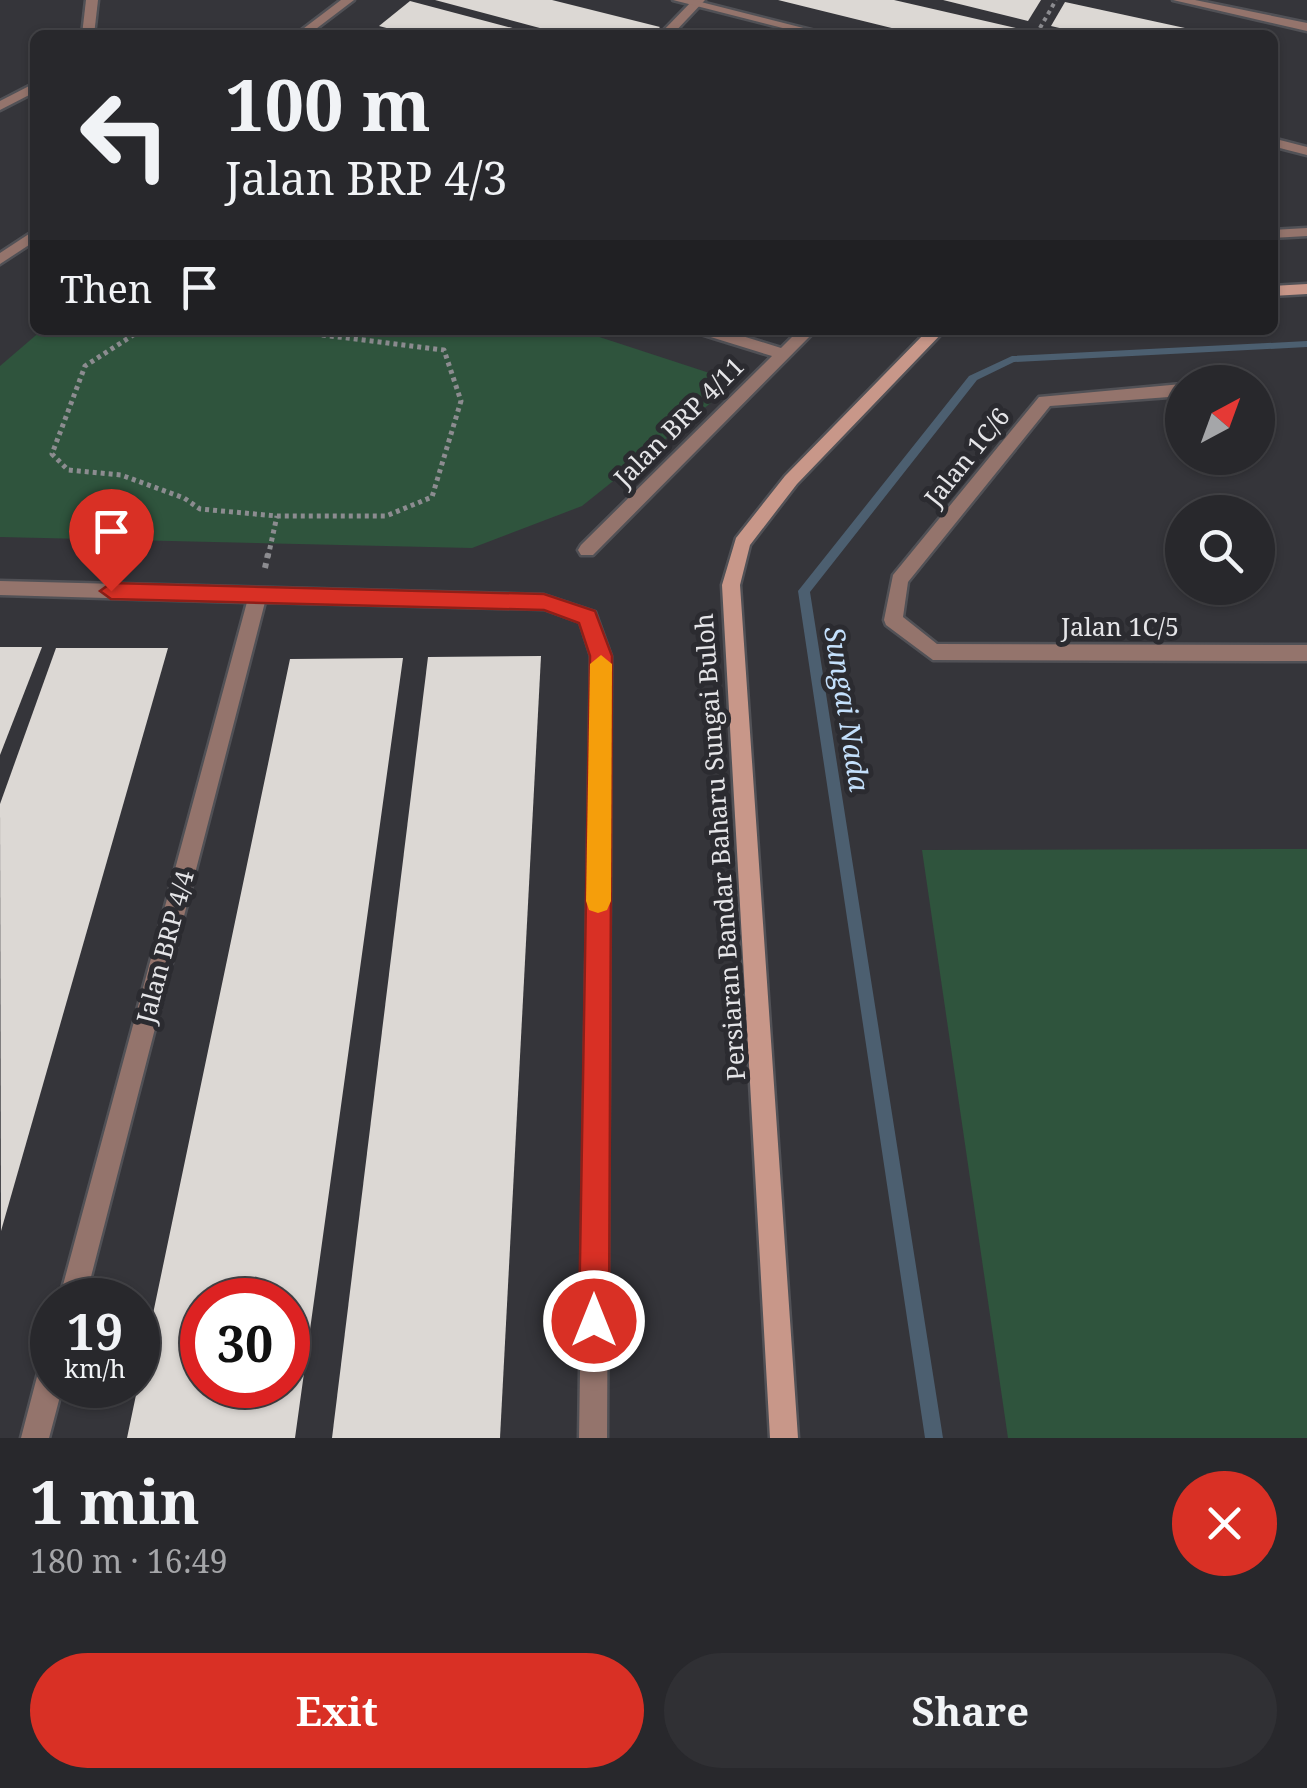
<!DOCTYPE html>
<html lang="en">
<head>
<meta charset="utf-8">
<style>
  body { margin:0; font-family:"Noto Serif",serif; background:#303034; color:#f1f3f6; height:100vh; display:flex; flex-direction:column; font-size:38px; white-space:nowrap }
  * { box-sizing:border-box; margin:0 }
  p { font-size:32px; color:#a5a6a9 }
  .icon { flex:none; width:55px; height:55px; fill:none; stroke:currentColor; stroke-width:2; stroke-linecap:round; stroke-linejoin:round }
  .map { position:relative; height:1438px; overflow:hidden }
  .sheet { display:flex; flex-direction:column; background:#28282c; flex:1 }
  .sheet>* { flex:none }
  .hud { position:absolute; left:30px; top:30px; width:1248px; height:305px; border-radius:15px; box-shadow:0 2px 8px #0004,0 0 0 2px #444448; background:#28282c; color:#f1f3f6; overflow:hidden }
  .needle { width:65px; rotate:41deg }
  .tools { position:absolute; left:1165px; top:365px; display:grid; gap:20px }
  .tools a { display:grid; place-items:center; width:110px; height:110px; border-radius:50%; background:#28282c; box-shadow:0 2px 8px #0004,0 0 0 2px #444448; font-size:50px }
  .speed { position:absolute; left:30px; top:1278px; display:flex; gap:20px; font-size:50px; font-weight:700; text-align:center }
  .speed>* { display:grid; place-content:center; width:130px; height:130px; border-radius:50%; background:#28282c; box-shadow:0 2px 8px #0004,0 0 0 2px #444448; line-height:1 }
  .speed small { font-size:25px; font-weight:400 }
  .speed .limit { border:15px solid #d22; background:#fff; color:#111 }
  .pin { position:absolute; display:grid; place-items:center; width:85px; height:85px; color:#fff; margin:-102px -42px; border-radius:50% 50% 50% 0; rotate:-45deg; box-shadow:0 0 10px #0007 }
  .pin .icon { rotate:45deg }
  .me { position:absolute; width:110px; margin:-55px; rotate:0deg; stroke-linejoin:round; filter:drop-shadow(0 0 8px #0008) }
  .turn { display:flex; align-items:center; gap:35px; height:210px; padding:0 30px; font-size:45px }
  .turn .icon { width:130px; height:130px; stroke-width:2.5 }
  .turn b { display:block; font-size:70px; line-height:85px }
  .then { display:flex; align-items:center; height:95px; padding:0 30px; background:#0003; gap:20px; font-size:38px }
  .round { display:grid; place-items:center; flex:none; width:105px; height:105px; border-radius:52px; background:#303034 }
  .overview { display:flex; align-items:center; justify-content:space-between; height:170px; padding:0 30px }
  h1 { font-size:60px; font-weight:700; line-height:75px }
  .action { display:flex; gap:20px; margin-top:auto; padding:20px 30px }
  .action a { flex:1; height:115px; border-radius:60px; background:#d93025; color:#fff; font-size:40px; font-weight:700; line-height:115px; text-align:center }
  .action a+a { background:#303034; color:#f1f3f6 }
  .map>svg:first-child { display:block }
</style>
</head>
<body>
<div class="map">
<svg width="1307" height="1438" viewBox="0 0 1307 1438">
  <rect width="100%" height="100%" fill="#35353a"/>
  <g fill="#2f543d">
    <polygon points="42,330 578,330 737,382 582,506 472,548 0,537 0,366"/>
    <polygon points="1307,849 1307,1438 1008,1438 922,850"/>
  </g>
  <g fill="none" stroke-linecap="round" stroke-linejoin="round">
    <polygon fill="#4c5f70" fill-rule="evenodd" points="1307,341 1307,347 1014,362 977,380 810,592 943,1438 925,1438 798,591 969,376 1012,356"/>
  </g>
  <g fill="#dcd8d4" fill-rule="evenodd">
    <polygon points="435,0 552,0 660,27 652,35 566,35"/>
    <polygon points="778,0 894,0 1024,30 1021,35 920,35"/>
    <polygon points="943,0 1041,0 1028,21"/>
    <polygon points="410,1 535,34 535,35 413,35 379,26"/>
    <polygon points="1065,2 1208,33 1208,35 1089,35 1051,26"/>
    <polygon points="0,647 42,647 0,755"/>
    <polygon points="56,648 168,648 1,1231 0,804"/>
    <polygon points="541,656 500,1438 332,1438 428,657"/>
    <path d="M 403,658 L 295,1438 L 127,1438 L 290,659 ZM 202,1300 L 288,1300 L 288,1385 L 202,1385 Z"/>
  </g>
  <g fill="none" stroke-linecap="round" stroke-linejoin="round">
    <g stroke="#515156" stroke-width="5">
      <polygon id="lane" points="693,0 705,0 672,35 659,35"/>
    </g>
    <g stroke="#515156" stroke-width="5">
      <g id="street">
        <polygon points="86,0 98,0 94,35 82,35"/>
        <polygon points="341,0 354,0 308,35 295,35"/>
        <polygon points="673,0 693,0 831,35 810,35"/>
        <polygon points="1173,0 1195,0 1307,23 1307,31"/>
        <polygon points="35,83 35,92 0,110 0,101"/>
        <polygon points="1272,138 1307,147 1307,155 1272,146"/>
        <polygon points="1307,228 1307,236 1272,238 1272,230"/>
        <polygon points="35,230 35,241 0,264 0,253"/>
        <polygon points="698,330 723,330 781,348 799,330 816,330 593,555 581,555 578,550 581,545 772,356 701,334"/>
        <polygon points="1182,384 1182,396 1050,406 908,582 903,617 937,644 1307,645 1307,661 933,660 886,625 884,620 893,575 1039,397"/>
        <polygon points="0,581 544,595 595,612 611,656 607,1438 579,1438 591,656 580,622 544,609 265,602 85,1300 59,1300 247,602 0,595"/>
        <polygon points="52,1359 52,1385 63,1385 49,1438 21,1438 38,1373 42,1363"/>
      </g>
    </g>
    <g stroke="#515156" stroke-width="5">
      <g id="secondary">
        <polygon points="1307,284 1307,294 1272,296 1272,286"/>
        <polygon points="928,330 945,330 797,484 750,545 740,585 798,1438 770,1438 722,585 736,538 785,476"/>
      </g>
    </g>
    <polyline stroke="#8c8c90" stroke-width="4" stroke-dasharray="4 4" stroke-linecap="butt" points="1036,35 1056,0"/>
    <g stroke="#8c8c90" stroke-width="5" stroke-dasharray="4 4" stroke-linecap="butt">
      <polyline points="141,330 85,366 52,454 68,470 121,475 184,498 200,509 277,516 386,516 432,497 461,401 444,350 282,330"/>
      <polyline points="268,557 277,516"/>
    </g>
    <polyline stroke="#8c8c90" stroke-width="6" stroke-dasharray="5 5" stroke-linecap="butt" points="265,568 268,554"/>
    <use href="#lane" fill="#94746c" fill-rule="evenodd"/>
    <use href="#street" fill="#94746c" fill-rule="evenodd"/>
    <use href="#secondary" fill="#c89789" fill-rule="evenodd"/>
  </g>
  <polygon fill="#d93025" stroke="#8d1f18" stroke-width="2.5" points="111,583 544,594 595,611 612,656 609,1321 605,1332 594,1336 583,1332 579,1321 590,656 579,623 544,610 111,599 100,591"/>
  <polygon fill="#f59e0b" points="601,655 612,664 611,901 607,910 598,913 589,910 586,901 590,664"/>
  <g text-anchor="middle" stroke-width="10" stroke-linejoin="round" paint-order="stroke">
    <g font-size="25" fill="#e5e5e8" stroke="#2b2b30">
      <text transform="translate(679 422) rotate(-45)" y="9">Jalan BRP 4/11</text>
      <text transform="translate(967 457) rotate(-51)" y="9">Jalan 1C/6</text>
      <text x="1120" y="636">Jalan 1C/5</text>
      <text transform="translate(720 847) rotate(-94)" y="9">Persiaran Bandar Baharu Sungai Buloh</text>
      <text transform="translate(165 947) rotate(-75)" y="9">Jalan BRP 4/4</text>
    </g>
    <g font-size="28" font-style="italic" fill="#c4e0fc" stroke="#2b2b30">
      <text transform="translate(847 709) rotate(81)" y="10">Sungai Nada</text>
    </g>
  </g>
</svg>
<div class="tools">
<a><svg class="needle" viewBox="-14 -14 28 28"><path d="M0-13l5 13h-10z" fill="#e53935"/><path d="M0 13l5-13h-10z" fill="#a5a6a9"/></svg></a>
<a><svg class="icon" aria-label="search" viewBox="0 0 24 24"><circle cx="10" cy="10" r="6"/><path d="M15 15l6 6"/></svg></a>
</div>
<div class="speed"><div>19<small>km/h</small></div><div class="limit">30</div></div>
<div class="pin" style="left:111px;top:591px;background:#d93025"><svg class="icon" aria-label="arrive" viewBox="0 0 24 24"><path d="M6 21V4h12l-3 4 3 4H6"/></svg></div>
<svg class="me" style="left:594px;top:1321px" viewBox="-20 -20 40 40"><circle r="17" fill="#d93025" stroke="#fff" stroke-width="3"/><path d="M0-11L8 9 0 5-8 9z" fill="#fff"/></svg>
<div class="hud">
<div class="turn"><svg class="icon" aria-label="left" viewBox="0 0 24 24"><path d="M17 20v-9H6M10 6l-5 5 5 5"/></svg><div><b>100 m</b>Jalan BRP 4/3</div></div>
<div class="then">Then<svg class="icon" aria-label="arrive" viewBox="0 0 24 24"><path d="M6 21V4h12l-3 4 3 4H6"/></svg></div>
</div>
</div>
<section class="sheet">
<div class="overview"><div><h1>1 min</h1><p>180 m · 16:49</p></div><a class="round" style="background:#d93025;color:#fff"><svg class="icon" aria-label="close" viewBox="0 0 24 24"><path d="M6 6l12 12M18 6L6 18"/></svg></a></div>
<div class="action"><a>Exit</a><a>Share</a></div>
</section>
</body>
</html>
